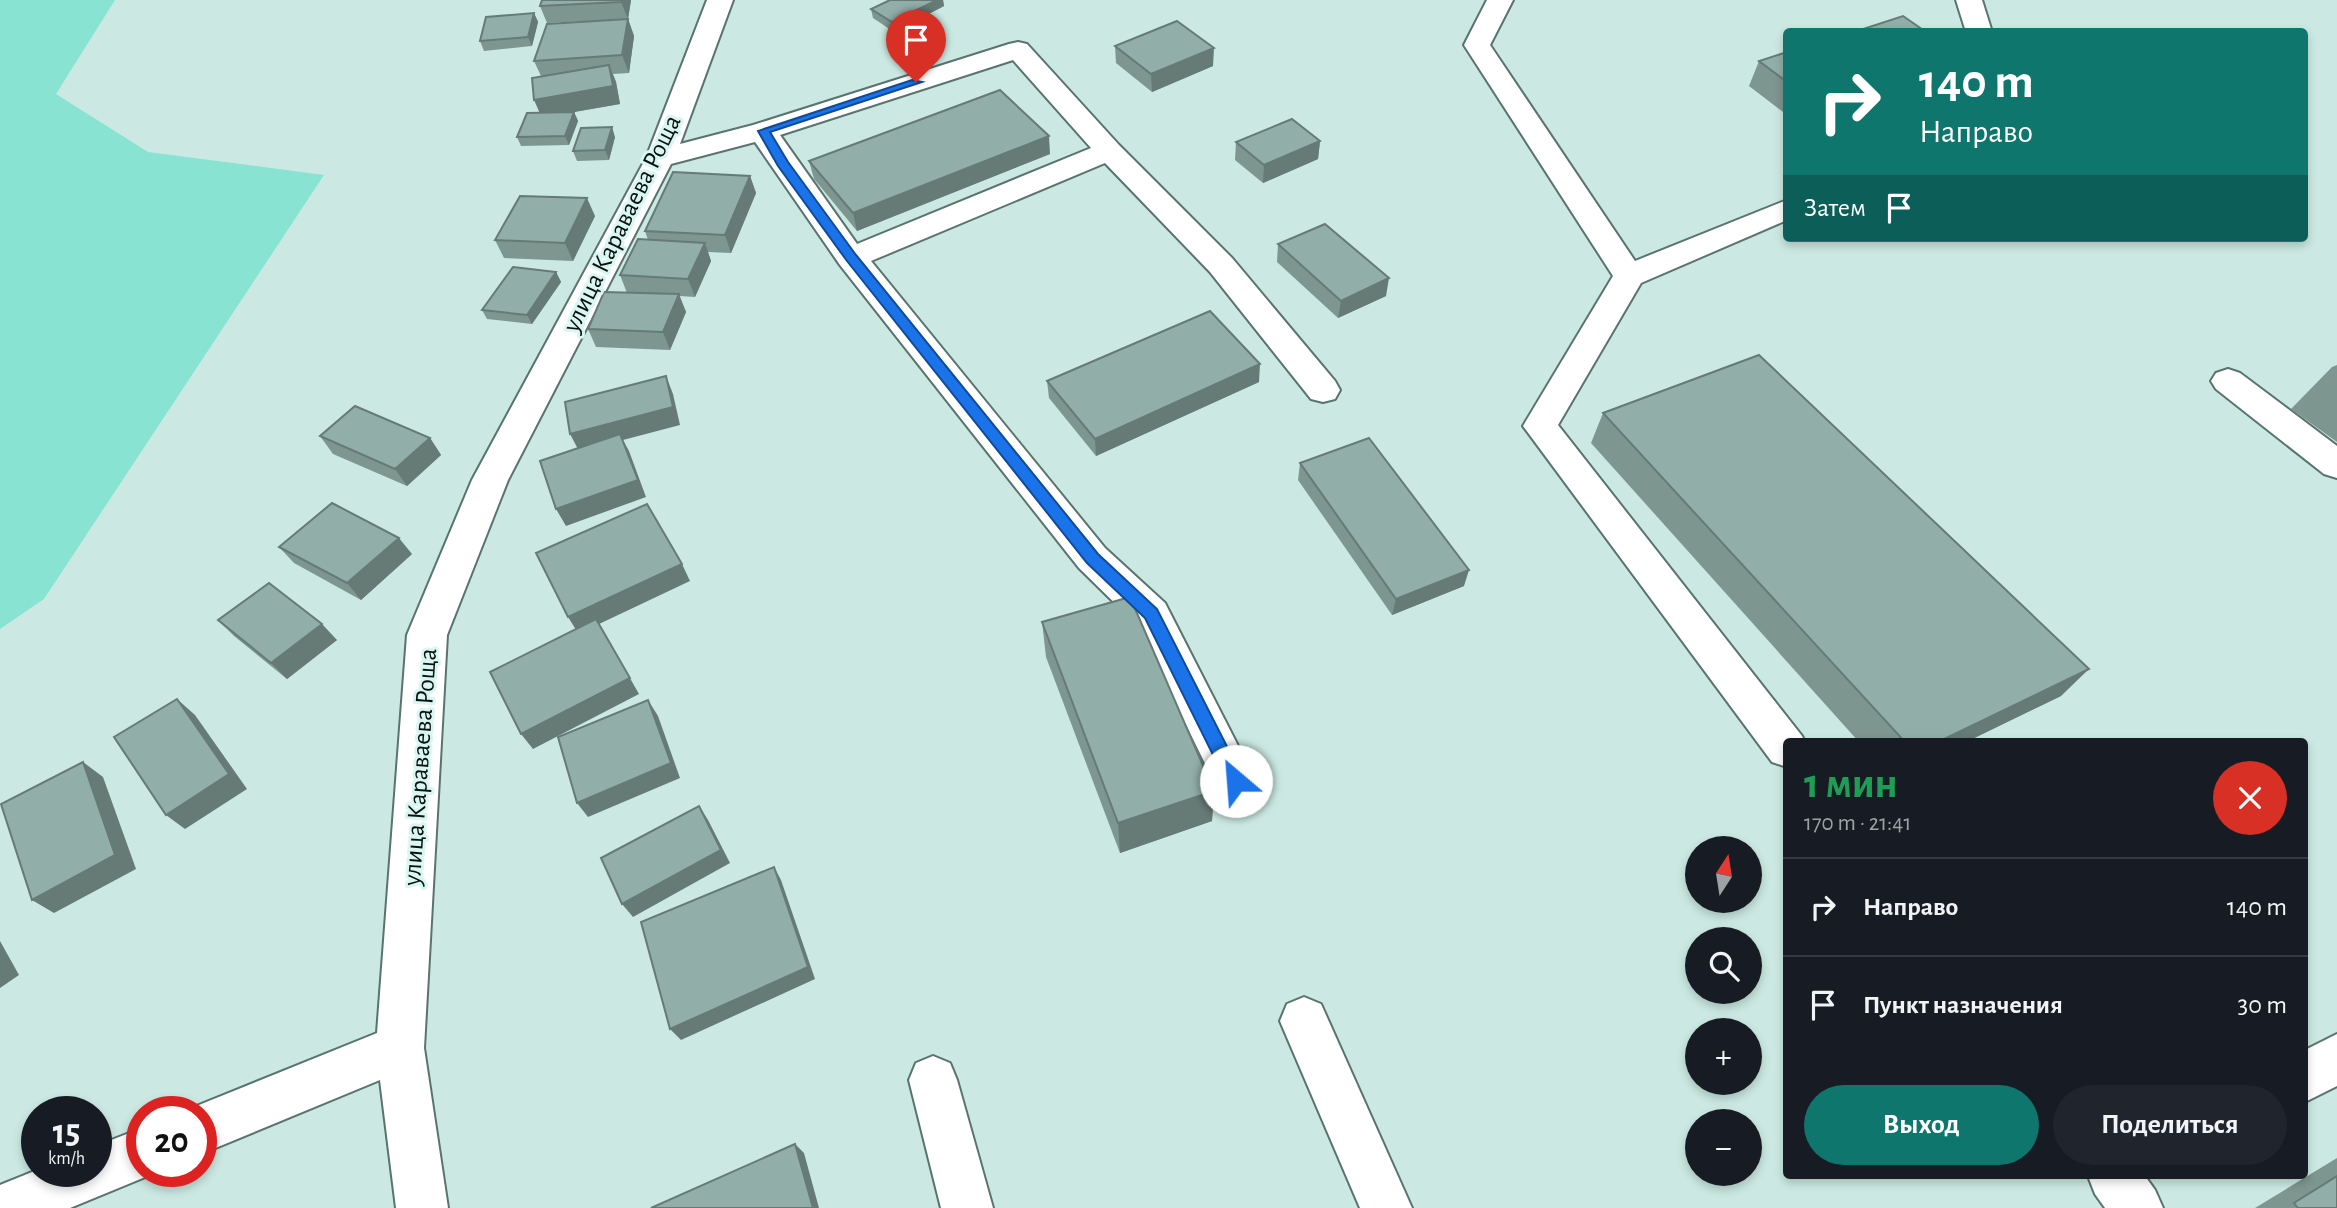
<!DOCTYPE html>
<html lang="ru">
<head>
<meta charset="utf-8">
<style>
  body { margin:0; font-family:"Alegreya Sans",sans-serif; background:#20242c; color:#f1f3f6; height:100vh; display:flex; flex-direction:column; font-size:26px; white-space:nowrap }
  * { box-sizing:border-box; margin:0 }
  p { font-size:23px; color:#9ea1a6 }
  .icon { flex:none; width:38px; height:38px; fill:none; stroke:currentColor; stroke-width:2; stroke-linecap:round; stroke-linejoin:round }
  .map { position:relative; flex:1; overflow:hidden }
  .drawer { position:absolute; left:1783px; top:738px; width:525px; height:441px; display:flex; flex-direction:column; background:#171b24; border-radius:7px; box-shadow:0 4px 10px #0003 }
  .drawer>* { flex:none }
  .hud { position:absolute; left:1783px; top:28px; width:525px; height:214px; border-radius:7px; box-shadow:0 4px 10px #0003; background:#0f766e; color:#fff; overflow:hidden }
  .needle { width:46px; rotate:12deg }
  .buttons { position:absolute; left:1685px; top:836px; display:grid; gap:14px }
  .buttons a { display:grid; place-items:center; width:77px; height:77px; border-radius:50%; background:#171b24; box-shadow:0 4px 10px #0003; font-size:35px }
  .speed { position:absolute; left:21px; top:1096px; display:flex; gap:14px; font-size:35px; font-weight:700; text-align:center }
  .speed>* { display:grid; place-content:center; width:91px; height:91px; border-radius:50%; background:#171b24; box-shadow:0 4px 10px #0003; line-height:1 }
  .speed small { font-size:18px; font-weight:400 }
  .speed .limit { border:10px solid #d22; background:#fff; color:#111 }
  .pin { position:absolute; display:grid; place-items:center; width:60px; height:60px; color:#fff; margin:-72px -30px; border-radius:50% 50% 50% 0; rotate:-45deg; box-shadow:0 0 7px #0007 }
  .pin .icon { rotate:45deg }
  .me { position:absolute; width:77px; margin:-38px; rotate:333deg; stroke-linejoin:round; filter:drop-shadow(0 0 5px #0008) }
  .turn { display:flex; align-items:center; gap:24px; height:147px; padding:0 21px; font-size:32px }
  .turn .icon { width:91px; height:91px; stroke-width:2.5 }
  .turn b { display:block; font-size:49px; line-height:60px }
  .then { display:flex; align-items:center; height:66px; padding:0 21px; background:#0003; gap:14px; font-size:26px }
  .round { display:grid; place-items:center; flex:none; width:74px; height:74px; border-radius:37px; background:#20242c }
  .overview { display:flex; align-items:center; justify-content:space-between; height:119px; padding:0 21px }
  h1 { font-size:42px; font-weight:700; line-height:52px; color:#1e9e55 }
  .primary-button { display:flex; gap:14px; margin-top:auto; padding:14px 21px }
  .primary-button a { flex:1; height:80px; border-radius:42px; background:#0f766e; color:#fff; font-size:28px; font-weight:700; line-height:80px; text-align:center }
  .primary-button a+a { background:#20242c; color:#f1f3f6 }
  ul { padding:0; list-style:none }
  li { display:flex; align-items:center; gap:21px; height:98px; padding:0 21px; border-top:2px solid #363941 }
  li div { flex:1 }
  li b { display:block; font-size:26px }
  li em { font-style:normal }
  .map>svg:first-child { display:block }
</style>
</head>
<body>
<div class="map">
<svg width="2337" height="1208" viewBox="0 0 2337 1208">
  <rect width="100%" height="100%" fill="#cbe9e2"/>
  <polygon fill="#88e3d3" points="0,0 115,0 56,94 148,152 324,175 44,599 0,629"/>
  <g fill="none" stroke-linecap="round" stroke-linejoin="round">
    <g stroke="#59736e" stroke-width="4">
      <g id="minor">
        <path d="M 707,0 L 733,0 L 680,144 L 753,125 L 1009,44 L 1018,42 L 1027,44 L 1119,145 L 1232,258 L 1335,381 L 1340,390 L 1335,399 L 1323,402 L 1311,399 L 1210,272 L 1105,163 L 871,261 L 1105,548 L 1165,603 L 1256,781 L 1250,794 L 1235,800 L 1220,794 L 1137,625 L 1079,568 L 840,265 L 755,142 L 671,164 L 508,480 L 447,635 L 424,1048 L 448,1208 L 396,1208 L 380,1080 L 201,1154 L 201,1111 L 184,1111 L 377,1033 L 407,635 L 472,480 L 646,158 ZM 1013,60 L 1091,148 L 857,244 L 780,135 Z"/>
        <polygon points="1487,0 1513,0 1490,45 1635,261 1787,200 1787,220 1641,283 1558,425 1802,736 1805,742 1787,742 1787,767 1772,762 1523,426 1613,276 1464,45"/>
        <polygon points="1956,0 1982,0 1992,32 1966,32"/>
        <polygon points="2228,369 2240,373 2337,446 2337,478 2324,474 2216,389 2211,381 2216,373"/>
        <polygon points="1304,997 1321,1004 1412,1208 1360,1208 1280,1021 1287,1004"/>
        <polygon points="2337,1034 2337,1086 2305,1102 2305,1050"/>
        <polygon points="933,1056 950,1063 957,1080 993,1208 941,1208 909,1080 916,1063"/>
        <polygon points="142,1128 142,1171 160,1171 70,1208 0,1208 0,1185 37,1170 96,1171 96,1146"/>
        <polygon points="2088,1176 2145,1176 2155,1190 2163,1208 2105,1208 2095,1194"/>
      </g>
    </g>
    <use href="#minor" fill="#fff" fill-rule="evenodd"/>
  </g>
  <g fill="#7e9690">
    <polygon points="542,0 631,0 628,19 634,36 629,73 613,74 616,82 620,104 574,112 578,121 569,145 521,146 517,137 539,113 541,76 534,61 588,21 547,23 540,6"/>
    <polygon points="890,0 943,0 944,6 894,32 873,18 871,9"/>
    <polygon points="534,13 538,22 532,46 484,51 480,41"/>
    <polygon points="1115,46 1213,66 1152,92 1116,63"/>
    <polygon points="1787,52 1787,115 1749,86 1759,61"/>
    <polygon points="615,137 609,160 577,161 573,151"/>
    <polygon points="1320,141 1318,159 1263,183 1235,160 1236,142"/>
    <polygon points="1050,154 857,231 814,179 809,161"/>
    <polygon points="750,176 756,193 731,253 708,252 711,261 695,297 679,296 686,312 670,350 596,347 588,329 627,293 620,275 648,240 645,231"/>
    <polygon points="595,216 573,261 504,258 495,240"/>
    <polygon points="1278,244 1386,296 1338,318 1277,262"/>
    <polygon points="556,272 561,282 532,324 487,319 482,310"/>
    <polygon points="2337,365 2337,442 2291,409 2332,367"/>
    <polygon points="1047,381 1259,382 1096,456 1049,398"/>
    <polygon points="1603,413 2061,696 1966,742 1859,742 1591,443"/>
    <polygon points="320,436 430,438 441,455 407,486 333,454"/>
    <polygon points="1300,463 1464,586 1392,615 1298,480"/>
    <polygon points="279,547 412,554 361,600 294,563"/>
    <polygon points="218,620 337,640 287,679 234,636"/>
    <polygon points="1042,622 1214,791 1212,821 1120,853 1046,657"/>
    <polygon points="2337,1158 2337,1208 2255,1208"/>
  </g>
  <g fill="#667a76">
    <polygon points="622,0 631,0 628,19 621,2"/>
    <polygon points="937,0 943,0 944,6 894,32 892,22"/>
    <polygon points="534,13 538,22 532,46 528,37"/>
    <polygon points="628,19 634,36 629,73 622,55"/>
    <polygon points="1214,48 1213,66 1152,92 1151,74"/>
    <polygon points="609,65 616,82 620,104 574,112 578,121 569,145 565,136 542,118 534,100"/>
    <polygon points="612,127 615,137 609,160 605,150"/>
    <polygon points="1049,136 1050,154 857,231 853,213"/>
    <polygon points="1320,141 1318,159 1263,183 1264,165"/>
    <polygon points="750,176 756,193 731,253 725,235"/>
    <polygon points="587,198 595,216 573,261 565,243"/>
    <polygon points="705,243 711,261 695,297 688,279"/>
    <polygon points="556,272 561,282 532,324 527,315"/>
    <polygon points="1389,278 1386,296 1338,318 1341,301"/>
    <polygon points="679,294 686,312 670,350 663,332"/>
    <polygon points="1260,364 1259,382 1096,456 1095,439"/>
    <polygon points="666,376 673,394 680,425 623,440 629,451 646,497 566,526 556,509 579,451 570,434"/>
    <polygon points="430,438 441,455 407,486 395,469"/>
    <polygon points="399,538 412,554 361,600 347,583"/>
    <polygon points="682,564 690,581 599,624 639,694 533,749 521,734 578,633 568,617"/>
    <polygon points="1469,570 1464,586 1392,615 1396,599"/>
    <polygon points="322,624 337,640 287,679 271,663"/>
    <polygon points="2089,669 2061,696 1966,742 1938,742"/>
    <polygon points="177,699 195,715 247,789 185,829 166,815"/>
    <polygon points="648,700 658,716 680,778 588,817 577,803"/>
    <polygon points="83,762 103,777 136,869 54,913 32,900"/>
    <polygon points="1214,791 1212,821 1120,853 1118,823"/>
    <polygon points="699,806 708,820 730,863 633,917 622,904"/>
    <polygon points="774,867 781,880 815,979 681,1040 670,1029"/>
    <polygon points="0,941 19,975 0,988"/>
    <polygon points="795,1144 804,1153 819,1208 813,1208"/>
  </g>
  <g fill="#92aea8" stroke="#667a76" stroke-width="2">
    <polygon points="542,0 622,0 621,2 540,6"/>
    <polygon points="890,0 937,0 892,22 871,9"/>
    <polygon points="534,13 528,37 480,41 486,17"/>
    <polygon points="1903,16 1926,32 1854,32"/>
    <polygon points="628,19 622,55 534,61 547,24"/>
    <polygon points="1177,21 1214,48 1151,74 1115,46"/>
    <polygon points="1787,52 1787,82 1759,61"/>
    <polygon points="609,65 613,86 534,100 532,78"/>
    <polygon points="1000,90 1049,136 853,213 809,161"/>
    <polygon points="574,112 565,136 517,137 527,113"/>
    <polygon points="1292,119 1320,141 1264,165 1236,142"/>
    <polygon points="612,127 605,150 573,151 581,128"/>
    <polygon points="673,172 750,176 725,235 645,231"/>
    <polygon points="520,196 587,198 565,243 495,240"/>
    <polygon points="1325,224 1389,278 1341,301 1278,244"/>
    <polygon points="638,239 705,243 688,279 620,275"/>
    <polygon points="513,267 556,272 527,315 482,310"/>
    <polygon points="604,292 679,294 663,332 588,329"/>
    <polygon points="1210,311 1260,364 1095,439 1047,381"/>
    <polygon points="1759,355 2089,669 1938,742 1905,742 1603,413"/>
    <polygon points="666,376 673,407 570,434 565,402"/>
    <polygon points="355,406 430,438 395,469 320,436"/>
    <polygon points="620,434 638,480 556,509 540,461"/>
    <polygon points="1369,438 1469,570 1396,599 1300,463"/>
    <polygon points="332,503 399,538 347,583 279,547"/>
    <polygon points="647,504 682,564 568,617 536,553"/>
    <polygon points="269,583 322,624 271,663 218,620"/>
    <polygon points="1130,597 1214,791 1118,823 1042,622"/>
    <polygon points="596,619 630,678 521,734 490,672"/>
    <polygon points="177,699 229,774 166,815 114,737"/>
    <polygon points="648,700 671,763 577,803 558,737"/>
    <polygon points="83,762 115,855 32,900 1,804"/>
    <polygon points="699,806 721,850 622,904 601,858"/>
    <polygon points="774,867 808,967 670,1029 641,922"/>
    <polygon points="795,1144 813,1208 651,1208"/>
    <polygon points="2337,1176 2337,1208 2298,1208 2294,1203"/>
  </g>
  <polygon fill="#1a73e8" stroke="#114b97" stroke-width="2" points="912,80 922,82 770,132 788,162 856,255 1098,554 1157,609 1242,776 1244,781 1242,787 1236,789 1229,787 1145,618 1087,563 847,261 778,166 758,131"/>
  <g text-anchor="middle" stroke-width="6" stroke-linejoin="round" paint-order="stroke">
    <g font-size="26" fill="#081210" stroke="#d9f6f0">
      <text transform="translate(621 223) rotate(-64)" y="9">улица Караваева Роща</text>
      <text transform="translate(419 767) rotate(-86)" y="9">улица Караваева Роща</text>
    </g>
  </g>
</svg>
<div class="buttons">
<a><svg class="needle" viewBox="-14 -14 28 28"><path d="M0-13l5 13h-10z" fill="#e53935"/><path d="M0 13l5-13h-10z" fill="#9ea1a6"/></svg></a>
<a><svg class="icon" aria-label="search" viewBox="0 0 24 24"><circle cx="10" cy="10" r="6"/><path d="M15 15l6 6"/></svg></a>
<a>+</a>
<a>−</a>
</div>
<div class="speed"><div>15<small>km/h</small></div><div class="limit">20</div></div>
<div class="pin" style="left:916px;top:82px;background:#d93025"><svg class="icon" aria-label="arrive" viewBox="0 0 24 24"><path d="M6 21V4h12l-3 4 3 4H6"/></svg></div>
<svg class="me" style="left:1236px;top:781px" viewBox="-20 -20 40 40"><circle r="19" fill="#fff"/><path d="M0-13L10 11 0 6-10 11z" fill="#1a73e8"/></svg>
<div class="hud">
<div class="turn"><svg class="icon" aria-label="right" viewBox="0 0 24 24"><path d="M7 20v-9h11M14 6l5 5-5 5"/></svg><div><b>140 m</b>Направо</div></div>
<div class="then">Затем<svg class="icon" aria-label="arrive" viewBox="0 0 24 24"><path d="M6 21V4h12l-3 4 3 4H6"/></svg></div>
</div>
<section class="drawer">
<div class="overview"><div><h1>1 мин</h1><p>170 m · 21:41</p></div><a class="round" style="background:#d93025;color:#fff"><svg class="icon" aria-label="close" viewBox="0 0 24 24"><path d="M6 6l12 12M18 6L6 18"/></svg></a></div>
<ul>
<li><svg class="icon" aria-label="right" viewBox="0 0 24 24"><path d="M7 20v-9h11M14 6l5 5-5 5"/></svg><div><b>Направо</b></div><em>140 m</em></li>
<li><svg class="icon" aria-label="arrive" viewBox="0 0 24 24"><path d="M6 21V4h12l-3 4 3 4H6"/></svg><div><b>Пункт назначения</b></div><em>30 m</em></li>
</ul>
<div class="primary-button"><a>Выход</a><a>Поделиться</a></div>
</section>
</div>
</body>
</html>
